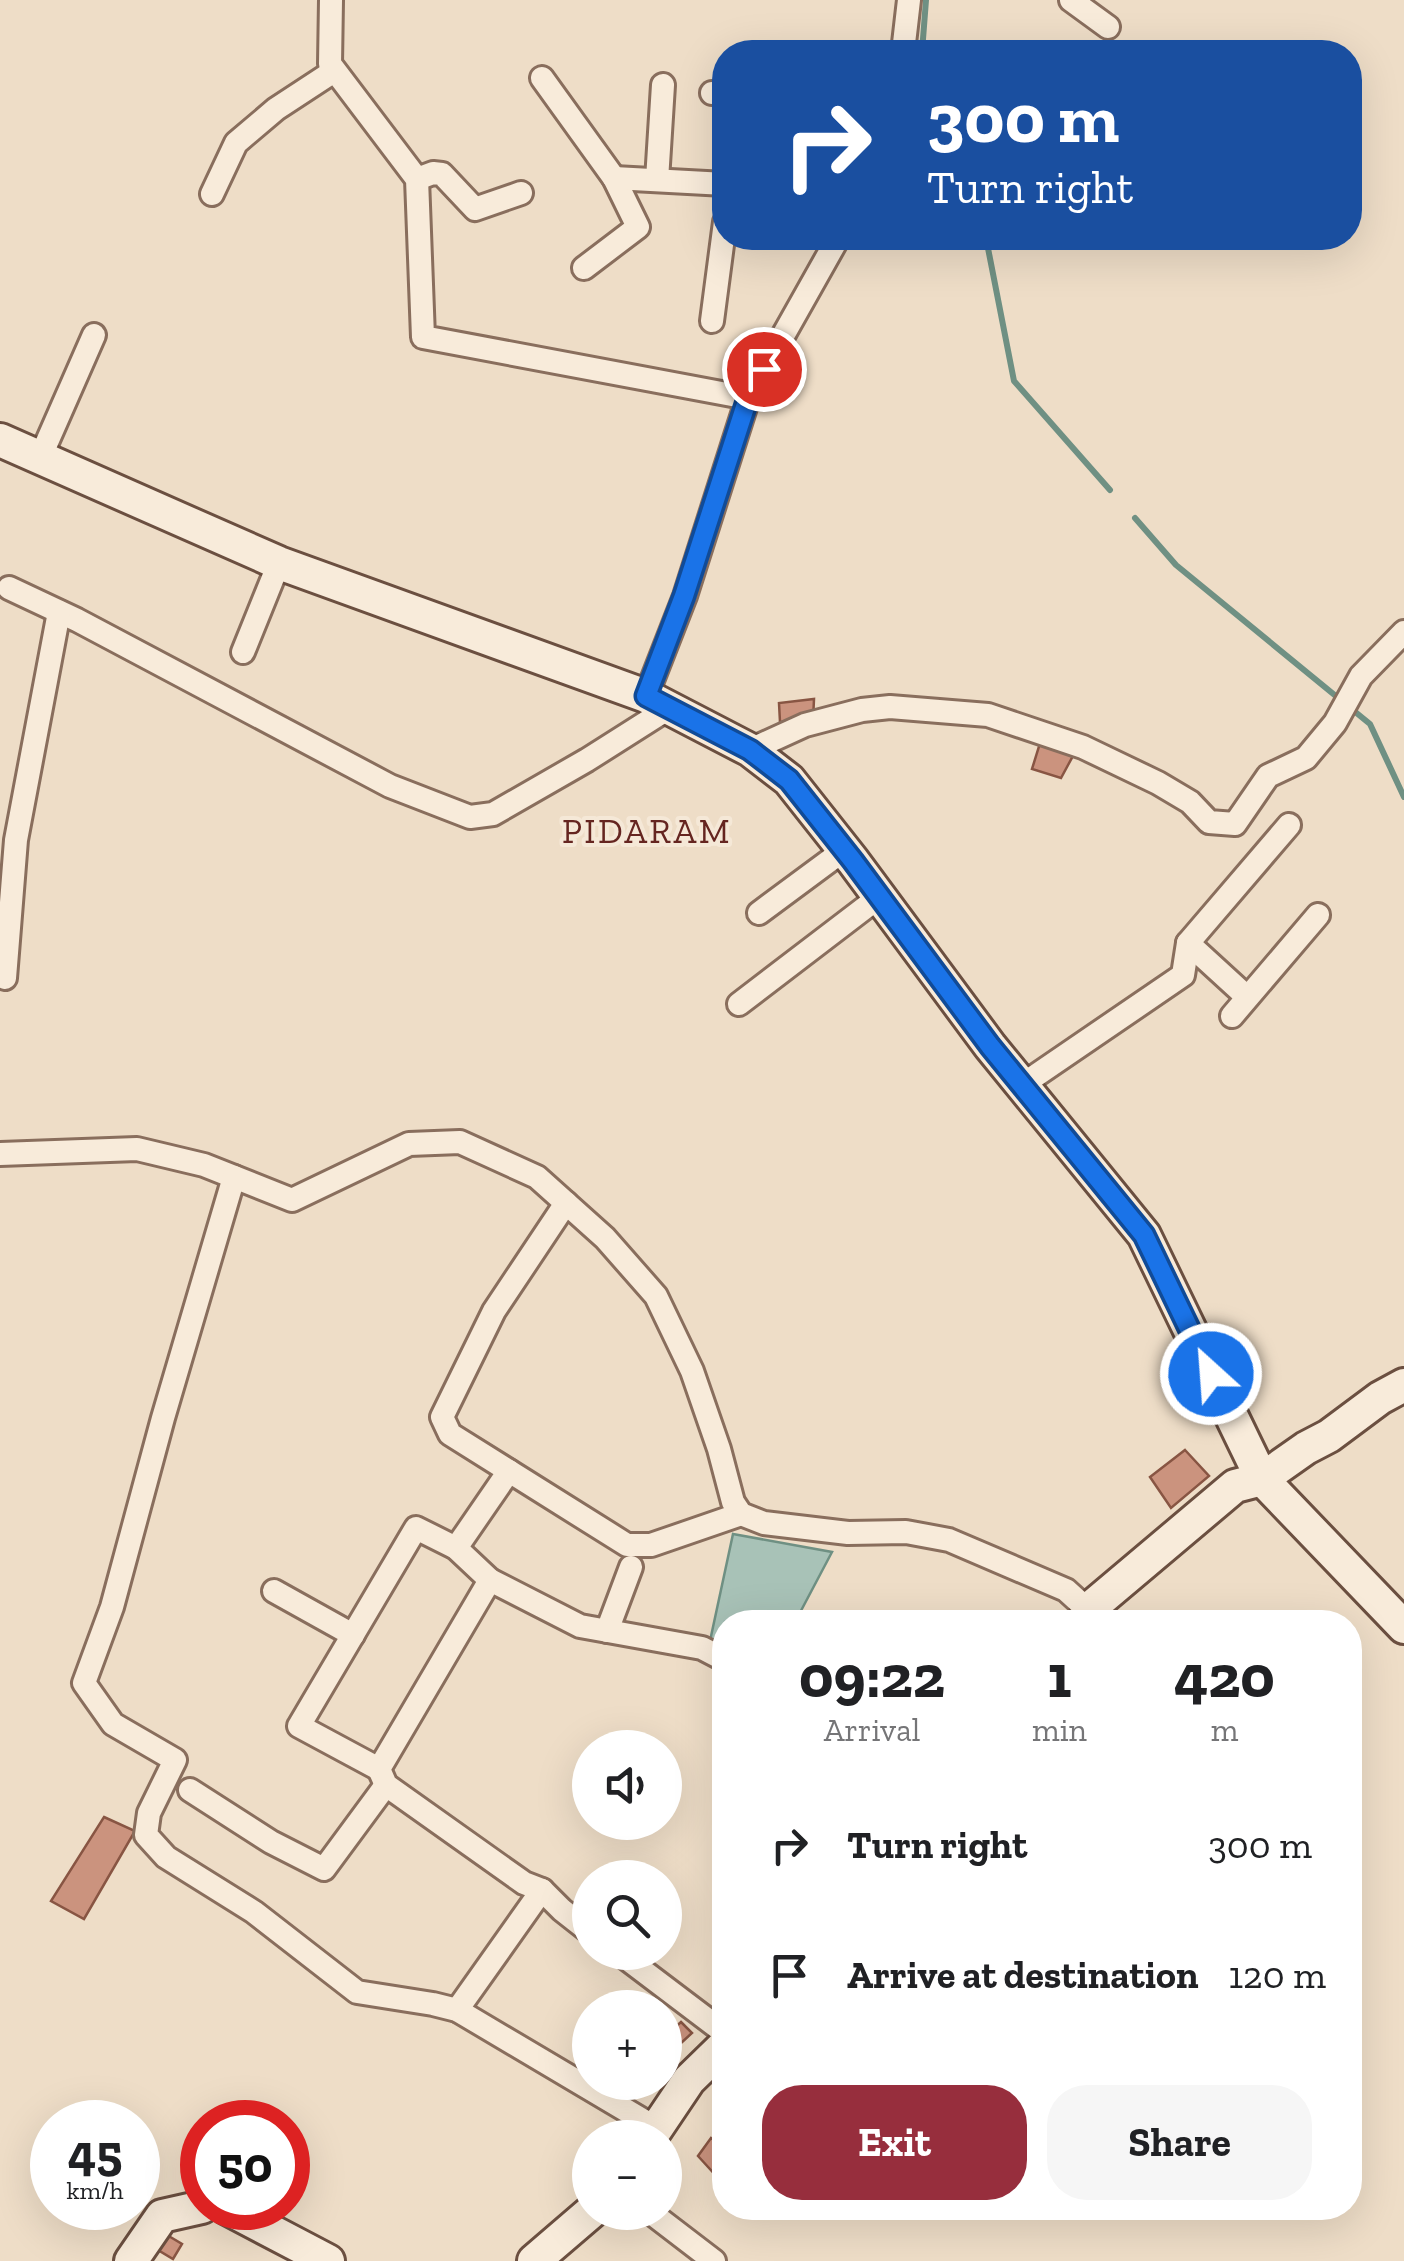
<!DOCTYPE html>
<html lang="en">
<head>
<meta charset="utf-8">
<style>
  body { margin:0; font-family:"Zilla Slab",serif; background:#f6f6f6; color:#202124; height:100vh; display:flex; flex-direction:column; font-size:38px; white-space:nowrap }
  * { box-sizing:border-box; margin:0 }
  p { font-size:32px; color:#757577 }
  .icon { flex:none; width:55px; height:55px; fill:none; stroke:currentColor; stroke-width:2; stroke-linecap:round; stroke-linejoin:round }
  .map { position:relative; flex:1; overflow:hidden }
  .panel { position:absolute; left:712px; top:1610px; width:650px; height:610px; display:flex; flex-direction:column; background:#fff; border-radius:40px; box-shadow:0 10px 40px #0002 }
  .panel>* { flex:none }
  .hud { position:absolute; left:712px; top:40px; width:650px; height:210px; border-radius:40px; box-shadow:0 10px 40px #0002; background:#1a4fa0; color:#fff; overflow:hidden }
  .fabs { position:absolute; left:572px; top:1730px; display:grid; gap:20px }
  .fabs a { display:grid; place-items:center; width:110px; height:110px; border-radius:50%; background:#fff; box-shadow:0 10px 40px #0002; font-size:50px }
  .speed { position:absolute; left:30px; top:2100px; display:flex; gap:20px; font-size:50px; font-weight:700; text-align:center }
  .speed>* { display:grid; place-content:center; width:130px; height:130px; border-radius:50%; background:#fff; box-shadow:0 10px 40px #0002; line-height:1 }
  .speed small { font-size:25px; font-weight:400 }
  .speed .limit { border:15px solid #d22; background:#fff; color:#111 }
  .pin { position:absolute; display:grid; place-items:center; width:85px; height:85px; color:#fff; margin:-42px; border:5px solid #fff; border-radius:50%; box-shadow:0 2px 10px #0007 }
  .me { position:absolute; width:110px; margin:-55px; rotate:334deg; stroke-linejoin:round; filter:drop-shadow(0 0 8px #0008) }
  .turn { display:flex; align-items:center; gap:35px; height:210px; padding:0 50px; font-size:45px }
  .turn .icon { width:130px; height:130px; stroke-width:2.5 }
  .turn b { display:block; font-size:70px; line-height:85px }
  .eta { display:flex; justify-content:space-evenly; align-items:center; height:170px; text-align:center }
  .eta b { font-size:60px; font-weight:700; line-height:70px }
  .cta { display:flex; gap:20px; margin-top:auto; padding:20px 50px }
  .cta a { flex:1; height:115px; border-radius:40px; background:#972e3d; color:#fff; font-size:40px; font-weight:700; line-height:115px; text-align:center }
  .cta a+a { background:#f6f6f6; color:#202124 }
  ul { padding:0; list-style:none }
  li { display:flex; align-items:center; gap:30px; height:130px; padding:0 50px }
  li div { flex:1 }
  li b { display:block; font-size:38px }
  li em { font-style:normal }
  .map>svg:first-child { display:block }
</style>
</head>
<body>
<div class="map">
<svg width="1404" height="2261" viewBox="0 0 1404 2261">
  <rect width="100%" height="100%" fill="#eeddc7"/>
  <polygon fill="#a8c2b7" stroke="#6f9083" stroke-width="2.5" points="733,1534 832,1552 795,1622 725,1622 725,1644 710,1641"/>
  <g fill="none" stroke-linecap="round" stroke-linejoin="round">
    <g stroke="#6f9083" stroke-width="6">
      <polyline points="922,52 926,0"/>
      <polyline points="986,238 1014,381 1110,490"/>
      <polyline points="1135,518 1176,565 1370,724 1404,797"/>
    </g>
  </g>
  <g fill="#cb937e" stroke="#885543" stroke-width="2.5">
    <polygon points="814,699 813,721 780,722 779,703"/>
    <polygon points="1041,740 1074,754 1061,778 1032,769"/>
    <polygon points="1185,1450 1209,1476 1171,1508 1150,1477"/>
    <polygon points="104,1817 135,1831 84,1919 51,1901"/>
    <polygon points="681,2022 692,2033 665,2058 665,2025 671,2031"/>
    <polygon points="721,2135 725,2140 725,2162 723,2164 725,2176 720,2180 698,2156 711,2138 715,2141"/>
    <polygon points="167,2235 182,2244 173,2259 158,2250"/>
  </g>
  <g fill="none" stroke-linecap="round" stroke-linejoin="round">
    <g stroke="#896e5d" stroke-width="28">
      <g id="street">
        <polyline points="331,0 330,64 417,179 423,337 748,398"/>
        <polyline points="1071,0 1108,27"/>
        <polyline points="903,52 909,0"/>
        <polyline points="542,78 614,178 638,227 584,268"/>
        <polyline points="712,93 725,93"/>
        <polyline points="614,178 725,184"/>
        <polyline points="417,179 433,173 442,174 475,209 521,193"/>
        <polyline points="657,180 663,85"/>
        <polyline points="212,194 236,143 276,109 334,71"/>
        <polyline points="712,321 725,222"/>
        <polyline points="40,458 94,335"/>
        <polyline points="9,588 77,620 390,786 470,817 493,814 587,760 669,708"/>
        <polyline points="243,652 279,563"/>
        <polyline points="646,696 685,596 748,398 838,238"/>
        <polyline points="750,750 805,725 862,710 890,707 988,715 1083,747 1158,783 1190,802 1209,822 1235,824 1268,776 1306,758 1335,723 1361,676 1404,632"/>
        <polyline points="759,913 844,850"/>
        <polyline points="1188,943 1247,997"/>
        <polyline points="5,978 16,840 59,612"/>
        <polyline points="739,1004 879,897"/>
        <polyline points="1232,1016 1318,915"/>
        <polyline points="1022,1085 1183,975 1188,943 1289,825"/>
        <polyline points="0,1154 137,1149 204,1165 292,1200 409,1144 460,1142 537,1177 605,1238 656,1296 692,1371 719,1449 733,1502 741,1514 764,1523 848,1533 906,1532 949,1540 1066,1590 1088,1610"/>
        <polyline points="234,1177 163,1418 112,1607 84,1683 113,1724 175,1760 149,1813 146,1835 166,1857 254,1912 357,1992 433,2004 457,2010 656,2128"/>
        <polyline points="566,1203 494,1311 442,1417 450,1434 627,1545 651,1545 741,1514"/>
        <polyline points="456,1548 509,1471"/>
        <polyline points="274,1591 353,1635"/>
        <polyline points="607,1631 631,1567"/>
        <polyline points="379,1769 299,1726 416,1528 456,1548 490,1580"/>
        <polyline points="190,1790 271,1842 324,1869 386,1785"/>
        <polyline points="590,1932 562,1910 542,1890 524,1883 386,1785 379,1769 490,1580 580,1626 702,1648 725,1660"/>
        <polyline points="618,1952 725,2033"/>
        <polyline points="457,2010 542,1890"/>
        <polyline points="650,2212 714,2261"/>
      </g>
    </g>
    <g stroke="#6b4f40" stroke-width="38">
      <g id="secondary">
        <polyline points="0,440 279,563 646,696 750,750 789,780 853,861 990,1046 1144,1235 1262,1479 1404,1627"/>
        <polyline points="1085,1622 1088,1610 1235,1486 1262,1479 1306,1448 1329,1436 1380,1398 1404,1385"/>
        <polyline points="650,2138 689,2080 725,2045"/>
        <polyline points="227,2208 328,2261"/>
        <polyline points="131,2261 162,2216 202,2207"/>
        <polyline points="534,2261 591,2212"/>
      </g>
    </g>
    <use href="#street" stroke="#f8ebda" stroke-width="22"/>
    <use href="#secondary" stroke="#f8ebda" stroke-width="32"/>
  </g>
  <g fill="none" stroke-linecap="round" stroke-linejoin="round">
    <g stroke="#114b97" stroke-width="25">
      <polyline id="route" points="764,369 748,398 684,596 646,696 750,750 789,780 853,861 990,1046 1144,1235 1211,1374"/>
    </g>
    <use href="#route" stroke="#1a73e8" stroke-width="18"/>
  </g>
  <g text-anchor="middle" stroke-width="8" stroke-linejoin="round" paint-order="stroke">
    <g font-size="35" letter-spacing="2.5" fill="#652520" stroke="#f5e8d7">
      <text x="647" y="843">PIDARAM</text>
    </g>
  </g>
</svg>
<div class="fabs">
<a><svg class="icon" aria-label="sound" viewBox="0 0 24 24"><path d="M4 9h4l5-4v14l-5-4H4zM17 9q2 3 0 6"/></svg></a>
<a><svg class="icon" aria-label="search" viewBox="0 0 24 24"><circle cx="10" cy="10" r="6"/><path d="M15 15l6 6"/></svg></a>
<a>+</a>
<a>−</a>
</div>
<div class="speed"><div>45<small>km/h</small></div><div class="limit">50</div></div>
<div class="pin" style="left:764px;top:369px;background:#d93025"><svg class="icon" aria-label="arrive" viewBox="0 0 24 24"><path d="M6 21V4h12l-3 4 3 4H6"/></svg></div>
<svg class="me" style="left:1211px;top:1374px" viewBox="-20 -20 40 40"><circle r="17" fill="#1a73e8" stroke="#fff" stroke-width="3"/><path d="M0-11L8 9 0 5-8 9z" fill="#fff"/></svg>
<div class="hud">
<div class="turn"><svg class="icon" aria-label="right" viewBox="0 0 24 24"><path d="M7 20v-9h11M14 6l5 5-5 5"/></svg><div><b>300 m</b>Turn right</div></div>
</div>
<section class="panel">
<div class="eta">
<div><b>09:22</b><p>Arrival</p></div>
<div><b>1</b><p>min</p></div>
<div><b>420</b><p>m</p></div>
</div>
<ul>
<li><svg class="icon" aria-label="right" viewBox="0 0 24 24"><path d="M7 20v-9h11M14 6l5 5-5 5"/></svg><div><b>Turn right</b></div><em>300 m</em></li>
<li><svg class="icon" aria-label="arrive" viewBox="0 0 24 24"><path d="M6 21V4h12l-3 4 3 4H6"/></svg><div><b>Arrive at destination</b></div><em>120 m</em></li>
</ul>
<div class="cta"><a>Exit</a><a>Share</a></div>
</section>
</div>
</body>
</html>
